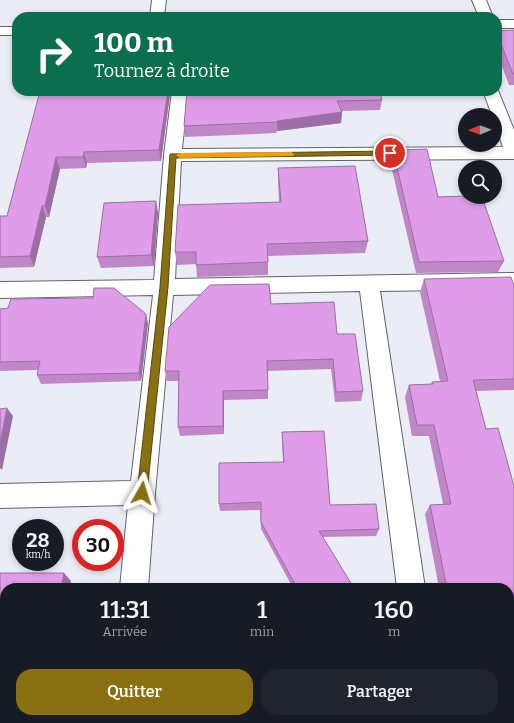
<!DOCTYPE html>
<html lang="fr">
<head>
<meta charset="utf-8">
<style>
  body { margin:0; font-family:Bitter,serif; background:#20242c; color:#f1f3f6; height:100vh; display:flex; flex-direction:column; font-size:15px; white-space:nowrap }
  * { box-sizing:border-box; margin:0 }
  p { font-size:13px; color:#9ea1a6 }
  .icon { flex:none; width:22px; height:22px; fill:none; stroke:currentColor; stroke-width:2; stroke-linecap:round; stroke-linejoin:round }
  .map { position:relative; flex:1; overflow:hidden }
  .drawer { position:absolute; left:0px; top:583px; width:514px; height:140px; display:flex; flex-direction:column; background:#171b24; border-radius:16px 16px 0 0; box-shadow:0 2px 6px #0003 }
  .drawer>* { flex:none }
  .banner { position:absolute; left:12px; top:12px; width:490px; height:84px; border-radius:16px; box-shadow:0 2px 6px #0003; background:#0b6e4f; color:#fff; overflow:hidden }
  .needle { width:26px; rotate:269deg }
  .controls { position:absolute; left:458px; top:108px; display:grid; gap:8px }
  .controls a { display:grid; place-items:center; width:44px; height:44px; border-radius:50%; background:#171b24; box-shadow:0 2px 6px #0003; font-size:20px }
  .speed { position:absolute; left:12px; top:519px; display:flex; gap:8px; font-size:20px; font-weight:700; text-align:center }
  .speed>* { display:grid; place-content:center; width:52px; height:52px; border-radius:50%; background:#171b24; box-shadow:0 2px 6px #0003; line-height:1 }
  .speed small { font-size:10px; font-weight:400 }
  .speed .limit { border:6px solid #d22; background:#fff; color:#111 }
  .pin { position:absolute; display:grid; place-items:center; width:34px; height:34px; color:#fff; margin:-17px; border:2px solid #fff; border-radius:50%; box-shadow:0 1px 4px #0007 }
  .me { position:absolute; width:44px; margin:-22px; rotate:6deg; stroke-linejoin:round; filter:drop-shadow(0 0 3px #0008) }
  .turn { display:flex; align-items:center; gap:14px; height:84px; padding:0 16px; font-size:18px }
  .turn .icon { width:52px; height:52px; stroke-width:2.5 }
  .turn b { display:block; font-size:28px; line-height:34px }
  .eta { display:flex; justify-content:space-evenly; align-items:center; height:68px; text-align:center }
  .eta b { font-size:24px; font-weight:600; line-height:28px }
  .cta { display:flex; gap:8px; margin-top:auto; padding:8px 16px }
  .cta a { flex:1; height:46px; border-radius:16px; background:#897012; color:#fff; font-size:16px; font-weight:600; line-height:46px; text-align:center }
  .cta a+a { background:#20242c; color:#f1f3f6 }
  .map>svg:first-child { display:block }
</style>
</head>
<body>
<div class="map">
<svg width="514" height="723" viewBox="0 0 514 723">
  <rect width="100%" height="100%" fill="#eaedf5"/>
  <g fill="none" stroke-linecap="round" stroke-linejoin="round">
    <g stroke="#61646a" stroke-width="2">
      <g id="minor">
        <polygon points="152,0 166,0 164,17 150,17"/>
        <polygon points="472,0 486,0 493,17 479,17"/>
        <rect x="497" y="20" width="17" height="8"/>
        <rect x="0" y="27" width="17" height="8"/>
        <polygon points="497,88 514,130 514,159 181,161 175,279 514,273 514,289 380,291 425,588 397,588 360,291 173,295 155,493 148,588 120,588 128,505 0,508 0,484 131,481 153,295 0,298 0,282 154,280 164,155 172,91 188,91 182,149 503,147 495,124 495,115 492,115 483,91 497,91"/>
        <rect x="109" y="718" width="30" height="5"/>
        <rect x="415" y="718" width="30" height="5"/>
      </g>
    </g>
    <use href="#minor" fill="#fff" fill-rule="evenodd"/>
  </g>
  <g fill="#c087c8">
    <polygon points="514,30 514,85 509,85 497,53 497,31"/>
    <polygon points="40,91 170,91 170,94 161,161 87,163 86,168 60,169 49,217 46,217 34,267 0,268 0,216 7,216"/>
    <polygon points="187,91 382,100 380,110 342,111 341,123 277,131 276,133 185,137 184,126"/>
    <polygon points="393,150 438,197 504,261 498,272 416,273 390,161"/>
    <polygon points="278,168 368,241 365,253 268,256 268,275 197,277 196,264 177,265 175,252 279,202 278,181"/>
    <polygon points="158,212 154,266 101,268 97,257"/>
    <polygon points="424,279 514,285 514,390 476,391 486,429 514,486 514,641 509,641 509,588 439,588 425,514 430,505 443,504 429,436 412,436 405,397 409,385 431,384 432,382 440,381 420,292"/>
    <polygon points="271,304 337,334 363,391 361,401 335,402 331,369 267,371 268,390 268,399 224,400 224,434 180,436 178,427 179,381 167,381 165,371"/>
    <polygon points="0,309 148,323 141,381 41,384 37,375 38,370 0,371"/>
    <polygon points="282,432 330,505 379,529 376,536 323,537 354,588 293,588 261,529 260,510 220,511 219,504 283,462 282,441"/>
    <rect x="301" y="718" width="84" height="5"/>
  </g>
  <g fill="#9c6ea3">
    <polygon points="167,91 170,91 170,94 161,161 159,150"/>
    <polygon points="342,112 341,123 277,131 277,121"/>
    <polygon points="84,152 87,163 86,168 83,157"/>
    <polygon points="56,157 60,169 49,217 45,206"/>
    <polygon points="156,201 158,212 154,266 151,255"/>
    <polygon points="42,206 46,217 34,267 30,256"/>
    <polygon points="146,314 148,323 141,381 139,373"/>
    <polygon points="223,391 224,400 224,434 223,426"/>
    <polygon points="7,408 13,416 2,470 0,468 0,443"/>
    <polygon points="64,573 71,581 70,588 61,588"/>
    <rect x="90" y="718" width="7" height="5"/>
  </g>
  <g fill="#df9de9" stroke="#9c6ea3">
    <polygon points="514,30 514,74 513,74 497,34 497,31"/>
    <polygon points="40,91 168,91 159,150 84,152 83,157 56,157 45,206 42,206 30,256 0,257 0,216 7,216"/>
    <polygon points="187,91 380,91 382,100 337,101 342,112 277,121 277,122 184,126"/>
    <polygon points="427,149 438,197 465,196 465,197 482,197 504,261 419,262 393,150"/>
    <polygon points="355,166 368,241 267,244 268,262 196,265 196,252 175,252 178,205 281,202 278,168"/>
    <polygon points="156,201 151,255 97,257 104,203"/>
    <polygon points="511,277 514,285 514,379 473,380 486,429 498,428 514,486 514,635 509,636 509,588 447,588 430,505 451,504 434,425 417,425 409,385 433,384 432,382 448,381 424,279"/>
    <polygon points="269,284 271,304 334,302 337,334 355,334 363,391 336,392 333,359 267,361 268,390 223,391 223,426 178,427 179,371 165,371 169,327 210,285"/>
    <polygon points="94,288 114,288 146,314 139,373 37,375 40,361 0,362 0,309 8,308 11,299 93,298"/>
    <polygon points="7,408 0,443 0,409"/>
    <polygon points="324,431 330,505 376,504 379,529 319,531 354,588 297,588 261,522 261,502 219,504 219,463 284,462 282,432"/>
    <polygon points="0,573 64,573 61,588 5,588 5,718 90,718 90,723 0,723"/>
    <rect x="303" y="718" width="82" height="5"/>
  </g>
  <polygon fill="#897012" stroke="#59490c" points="390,151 393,153 392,155 176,158 168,287 147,493 145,496 142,498 138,496 137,493 160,287 170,154"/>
  <polygon fill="#f59e0b" points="291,152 294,154 293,156 180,158 176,155 180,153"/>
</svg>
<div class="controls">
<a><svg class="needle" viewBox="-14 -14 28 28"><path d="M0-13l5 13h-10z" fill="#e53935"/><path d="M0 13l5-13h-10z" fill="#9ea1a6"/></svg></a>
<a><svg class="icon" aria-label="search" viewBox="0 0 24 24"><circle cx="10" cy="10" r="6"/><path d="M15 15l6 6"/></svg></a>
</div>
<div class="speed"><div>28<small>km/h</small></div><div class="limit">30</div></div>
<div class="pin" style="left:390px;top:153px;background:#d93025"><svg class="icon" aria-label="arrive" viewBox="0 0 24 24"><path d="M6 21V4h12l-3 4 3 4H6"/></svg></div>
<svg class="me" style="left:142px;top:493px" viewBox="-20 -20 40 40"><path d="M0-17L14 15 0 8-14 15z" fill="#897012" stroke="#fff" stroke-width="4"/></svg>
<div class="banner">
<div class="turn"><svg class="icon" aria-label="right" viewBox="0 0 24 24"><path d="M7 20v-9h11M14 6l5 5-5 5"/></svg><div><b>100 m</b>Tournez à droite</div></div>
</div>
<section class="drawer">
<div class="eta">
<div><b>11:31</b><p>Arrivée</p></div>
<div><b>1</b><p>min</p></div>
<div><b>160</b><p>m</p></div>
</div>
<div class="cta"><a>Quitter</a><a>Partager</a></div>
</section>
</div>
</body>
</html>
